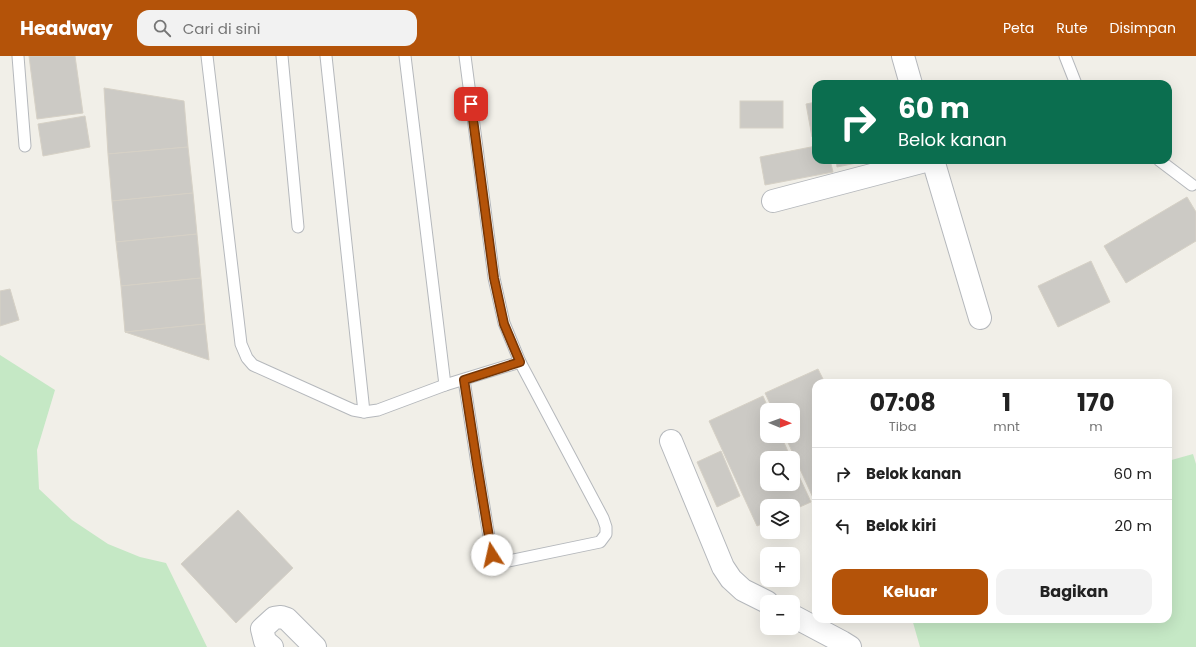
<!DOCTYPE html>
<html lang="id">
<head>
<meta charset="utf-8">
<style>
  body { margin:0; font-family:Poppins,sans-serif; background:#f2f2f2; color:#222; height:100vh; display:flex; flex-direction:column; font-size:15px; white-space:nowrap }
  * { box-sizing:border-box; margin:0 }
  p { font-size:13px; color:#767676 }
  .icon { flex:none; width:22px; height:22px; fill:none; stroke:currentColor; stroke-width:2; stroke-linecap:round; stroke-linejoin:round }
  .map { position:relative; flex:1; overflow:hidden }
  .drawer { position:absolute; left:812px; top:323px; width:360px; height:244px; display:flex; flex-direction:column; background:#fff; border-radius:12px; box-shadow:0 4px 16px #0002 }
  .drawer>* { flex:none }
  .banner { position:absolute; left:812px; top:24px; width:360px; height:84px; border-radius:12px; box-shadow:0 4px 16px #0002; background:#0b6e4f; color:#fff; overflow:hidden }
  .needle { width:26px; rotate:91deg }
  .tools { position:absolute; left:760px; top:347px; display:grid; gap:8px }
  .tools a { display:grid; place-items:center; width:40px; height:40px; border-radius:8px; background:#fff; box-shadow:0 4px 16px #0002; font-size:20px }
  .pin { position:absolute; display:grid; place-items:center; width:34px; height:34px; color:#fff; margin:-17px; border-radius:8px; box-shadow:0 2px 6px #0006 }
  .me { position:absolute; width:44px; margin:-22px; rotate:350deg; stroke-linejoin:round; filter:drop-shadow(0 0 3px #0008) }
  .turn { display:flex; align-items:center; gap:14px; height:84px; padding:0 20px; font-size:18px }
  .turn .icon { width:52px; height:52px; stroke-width:2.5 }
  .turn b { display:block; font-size:28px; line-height:34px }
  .eta { display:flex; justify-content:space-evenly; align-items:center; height:68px; text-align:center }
  .eta b { font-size:24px; font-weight:700; line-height:28px }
  .button { display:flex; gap:8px; margin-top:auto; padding:8px 20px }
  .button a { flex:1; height:46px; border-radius:12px; background:#b45309; color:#fff; font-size:16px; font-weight:700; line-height:46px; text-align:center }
  .button a+a { background:#f2f2f2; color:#222 }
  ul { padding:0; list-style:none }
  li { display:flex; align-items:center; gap:12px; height:52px; padding:0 20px; border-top:1px solid #e0e0e0 }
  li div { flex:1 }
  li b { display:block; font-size:15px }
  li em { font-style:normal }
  header { display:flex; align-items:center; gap:24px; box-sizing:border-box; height:56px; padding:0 20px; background:#b45309; color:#fff }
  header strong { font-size:19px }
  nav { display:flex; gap:22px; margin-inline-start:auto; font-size:14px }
  .search { width:280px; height:36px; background:#f2f2f2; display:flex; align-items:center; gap:10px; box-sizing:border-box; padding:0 14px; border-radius:12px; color:#767676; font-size:15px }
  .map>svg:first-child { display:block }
</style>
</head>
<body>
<header>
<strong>Headway</strong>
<div class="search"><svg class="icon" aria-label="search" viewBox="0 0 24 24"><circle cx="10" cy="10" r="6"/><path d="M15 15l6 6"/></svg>Cari di sini</div>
<nav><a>Peta</a><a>Rute</a><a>Disimpan</a></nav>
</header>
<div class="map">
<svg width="1196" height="591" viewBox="0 0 1196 591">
  <rect width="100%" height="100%" fill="#f1efe8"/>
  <g fill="#c5e8c5">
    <polygon points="0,299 55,334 37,394 39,433 72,464 108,488 140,501 166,507 207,591 0,591"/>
    <polygon points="1193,398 1196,408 1196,591 920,591 912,563 1168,563 1168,405"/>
  </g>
  <g fill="#cccac5" stroke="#d6d1c6">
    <polygon points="29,0 75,0 83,57 37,63"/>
    <polygon points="104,32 184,45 188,91 108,98"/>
    <rect x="740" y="45" width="43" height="27"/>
    <polygon points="816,46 816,80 812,81 806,48"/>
    <polygon points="85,60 90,91 43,100 38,68"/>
    <polygon points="816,90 816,104 830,104 833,116 765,129 760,101"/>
    <polygon points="188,91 193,137 112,145 108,98"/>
    <polygon points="836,104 871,104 837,111"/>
    <polygon points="193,137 197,178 116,186 112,145"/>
    <polygon points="1187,141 1196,156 1196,185 1126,227 1104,190"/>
    <polygon points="197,178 201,222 121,230 116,186"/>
    <polygon points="1091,205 1110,246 1058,271 1038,230"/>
    <polygon points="201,222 205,268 125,276 121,230"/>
    <polygon points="10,233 19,264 0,270 0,235"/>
    <polygon points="205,268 209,304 125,276"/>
    <polygon points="818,313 825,327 816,327 816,443 814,444 785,380 793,380 793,354 773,354 765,337"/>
    <polygon points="763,340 769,354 767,354 767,380 781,380 791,402 767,402 767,428 793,428 793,407 811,446 793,454 793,450 767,450 767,466 757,470 709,365"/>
    <polygon points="721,395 740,440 717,451 697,406"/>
    <polygon points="238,454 293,512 236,567 181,508"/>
  </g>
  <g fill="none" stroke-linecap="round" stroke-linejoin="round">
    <g stroke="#b5b8bc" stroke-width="13">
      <g id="lane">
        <polyline points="18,0 25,90"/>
        <polyline points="207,0 241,288 247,302 253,309 353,354 364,356 378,354 445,329 520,306"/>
        <polyline points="282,0 298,171"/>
        <polyline points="326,0 364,356"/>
        <polyline points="405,0 445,329"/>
        <polyline points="1065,0 1076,28"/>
        <polyline points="1159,104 1192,129"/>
        <polyline points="464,324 477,408 492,499 497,503 504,506 600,486 606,478 606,471 603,462 520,306 504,267 494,222 465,0"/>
      </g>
    </g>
    <g stroke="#b5b8bc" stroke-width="24">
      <g id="street">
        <polyline points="903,0 911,28"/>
        <polyline points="933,104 980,262"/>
        <polyline points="773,145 929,104"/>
        <polyline points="671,385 723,511 731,523 743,534 767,546"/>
        <polyline points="793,560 842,586 850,591"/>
        <polyline points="272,591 265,585 262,573 274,562 281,561 287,563 315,591"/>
      </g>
    </g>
    <use href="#lane" stroke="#fff" stroke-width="11"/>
    <use href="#street" stroke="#fff" stroke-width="22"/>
  </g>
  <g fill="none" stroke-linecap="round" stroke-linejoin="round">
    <g stroke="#753606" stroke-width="10">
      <polyline id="route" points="471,48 494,222 504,268 520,306 464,324 477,408 492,499"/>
    </g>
    <use href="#route" stroke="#b45309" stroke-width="7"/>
  </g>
</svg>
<div class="tools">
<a><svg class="needle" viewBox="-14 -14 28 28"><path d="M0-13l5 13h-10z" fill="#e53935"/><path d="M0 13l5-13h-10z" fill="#767676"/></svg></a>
<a><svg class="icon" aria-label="search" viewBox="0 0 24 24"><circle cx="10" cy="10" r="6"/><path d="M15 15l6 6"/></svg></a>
<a><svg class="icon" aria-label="layers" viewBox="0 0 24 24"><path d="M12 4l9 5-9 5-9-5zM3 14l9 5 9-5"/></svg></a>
<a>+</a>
<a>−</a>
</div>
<div class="pin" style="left:471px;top:48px;background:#d93025"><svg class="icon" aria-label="arrive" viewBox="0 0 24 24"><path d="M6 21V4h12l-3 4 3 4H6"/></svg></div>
<svg class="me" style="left:492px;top:499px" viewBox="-20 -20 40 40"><circle r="19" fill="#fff"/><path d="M0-13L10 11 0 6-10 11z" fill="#b45309"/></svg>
<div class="banner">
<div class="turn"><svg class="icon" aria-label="right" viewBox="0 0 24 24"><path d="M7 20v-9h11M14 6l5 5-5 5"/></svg><div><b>60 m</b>Belok kanan</div></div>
</div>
<section class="drawer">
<div class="eta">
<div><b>07:08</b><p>Tiba</p></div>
<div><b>1</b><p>mnt</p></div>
<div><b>170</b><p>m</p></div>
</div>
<ul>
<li><svg class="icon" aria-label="right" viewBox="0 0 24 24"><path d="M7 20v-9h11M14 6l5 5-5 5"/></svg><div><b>Belok kanan</b></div><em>60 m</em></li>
<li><svg class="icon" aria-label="left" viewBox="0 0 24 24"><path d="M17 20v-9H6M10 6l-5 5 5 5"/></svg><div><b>Belok kiri</b></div><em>20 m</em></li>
</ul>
<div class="button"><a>Keluar</a><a>Bagikan</a></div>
</section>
</div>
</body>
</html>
